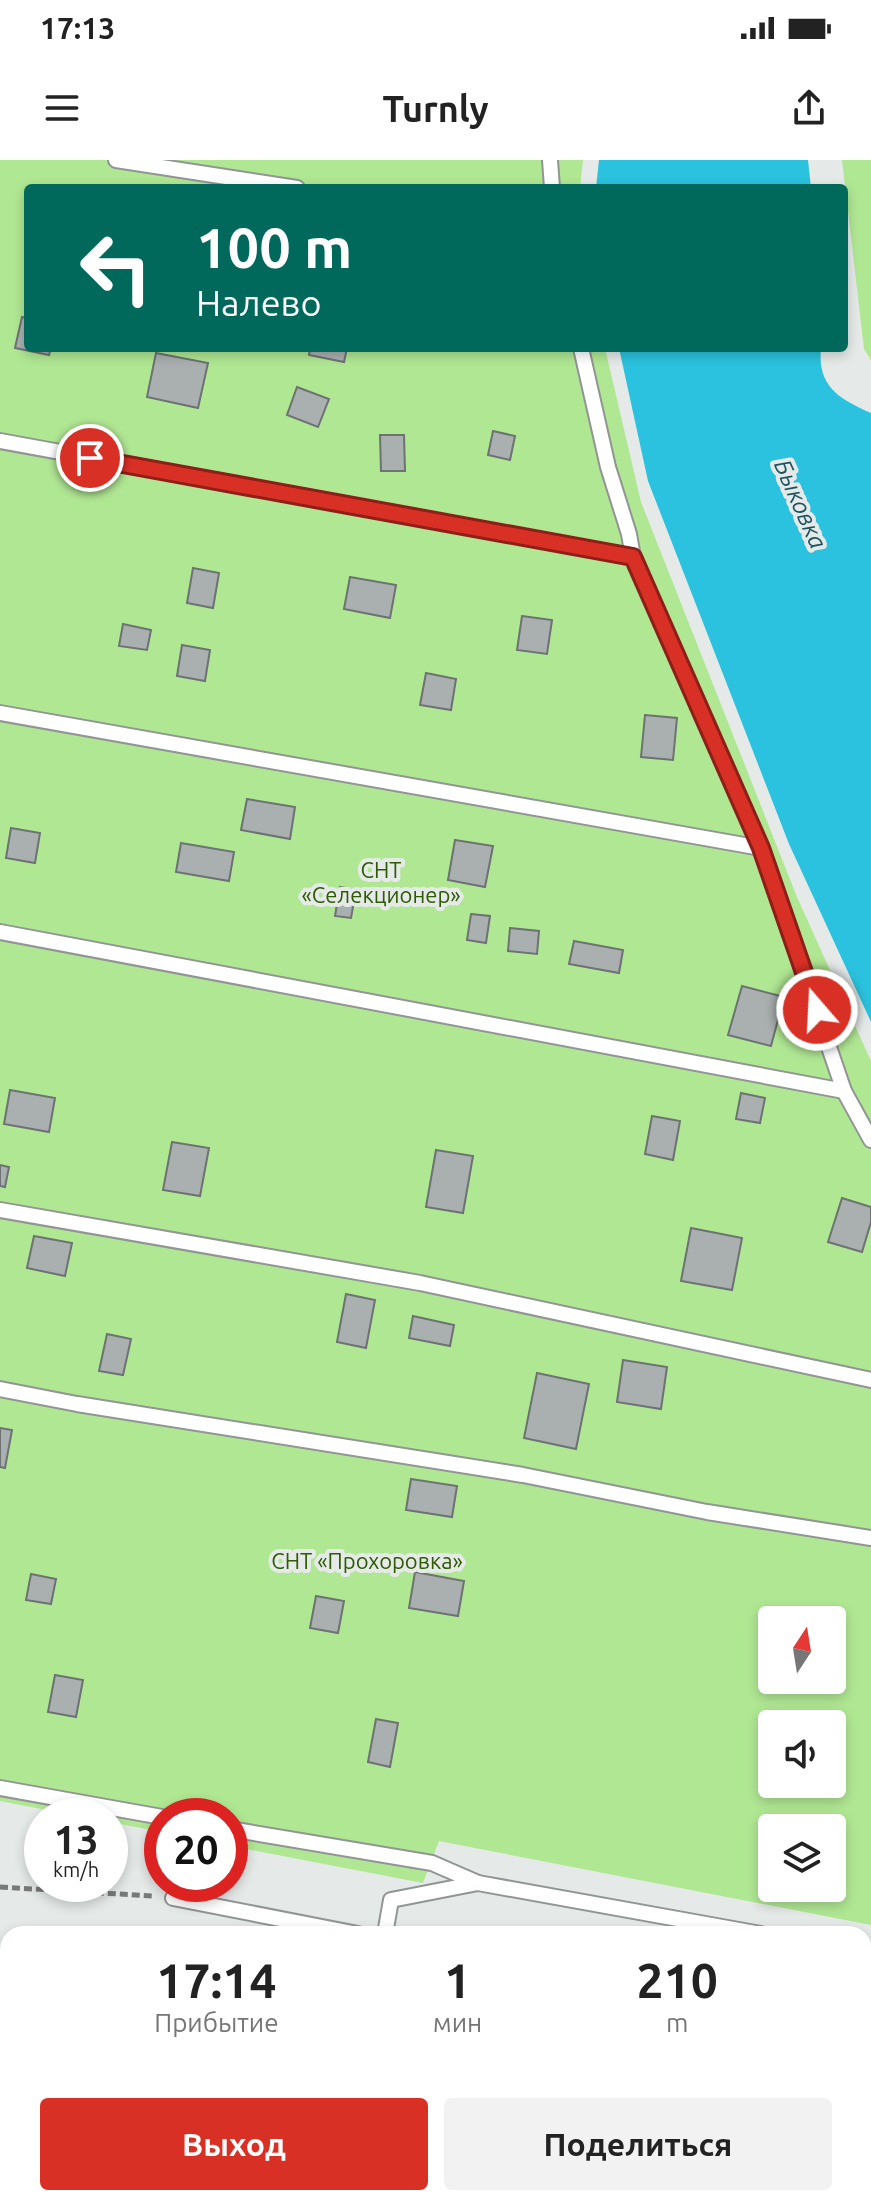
<!DOCTYPE html>
<html lang="ru">
<head>
<meta charset="utf-8">
<style>
  body { margin:0; font-family:Ubuntu,sans-serif; background:#f2f2f2; color:#222; height:100vh; display:flex; flex-direction:column; font-size:30px; white-space:nowrap }
  * { box-sizing:border-box; margin:0 }
  p { font-size:26px; color:#767676 }
  .icon { flex:none; width:44px; height:44px; fill:none; stroke:currentColor; stroke-width:2; stroke-linecap:round; stroke-linejoin:round }
  .map { position:relative; flex:1; overflow:hidden }
  .sheet { position:absolute; left:0px; top:1766px; width:872px; height:280px; display:flex; flex-direction:column; background:#fff; border-radius:24px 24px 0 0; box-shadow:0 4px 12px #0003 }
  .sheet>* { flex:none }
  .guide { position:absolute; left:24px; top:24px; width:824px; height:168px; border-radius:8px; box-shadow:0 4px 12px #0003; background:#00695c; color:#fff; overflow:hidden }
  .needle { width:52px; rotate:12deg }
  .fabs { position:absolute; left:758px; top:1446px; display:grid; gap:16px }
  .fabs a { display:grid; place-items:center; width:88px; height:88px; border-radius:8px; background:#fff; box-shadow:0 4px 12px #0003; font-size:40px }
  .speed { position:absolute; left:24px; top:1638px; display:flex; gap:16px; font-size:40px; font-weight:700; text-align:center }
  .speed>* { display:grid; place-content:center; width:104px; height:104px; border-radius:50%; background:#fff; box-shadow:0 4px 12px #0003; line-height:1 }
  .speed small { font-size:20px; font-weight:400 }
  .speed .limit { border:12px solid #d22; background:#fff; color:#111 }
  .pin { position:absolute; display:grid; place-items:center; width:68px; height:68px; color:#fff; margin:-34px; border:4px solid #fff; border-radius:50%; box-shadow:0 2px 8px #0007 }
  .me { position:absolute; width:88px; margin:-44px; rotate:341deg; stroke-linejoin:round; filter:drop-shadow(0 0 6px #0008) }
  .turn { display:flex; align-items:center; gap:28px; height:168px; padding:0 40px; font-size:36px }
  .turn .icon { width:104px; height:104px; stroke-width:2.5 }
  .turn b { display:block; font-size:56px; line-height:68px }
  .eta { display:flex; justify-content:space-evenly; align-items:center; height:136px; text-align:center }
  .eta b { font-size:48px; font-weight:700; line-height:56px }
  .primary-button { display:flex; gap:16px; margin-top:auto; padding:16px 40px }
  .primary-button a { flex:1; height:92px; border-radius:8px; background:#d93025; color:#fff; font-size:32px; font-weight:700; line-height:92px; text-align:center }
  .primary-button a+a { background:#f2f2f2; color:#222 }
  .status { display:flex; justify-content:space-between; align-items:center; height:56px; padding:0 40px; background:#fff; direction:ltr }
  .status svg { height:22px; fill:currentColor }
  header { display:flex; justify-content:space-between; align-items:center; height:104px; padding:0 40px; background:#fff; font-size:36px; font-weight:700 }
  .map>svg:first-child { display:block }
</style>
</head>
<body>
<div class="status"><b>17:13</b><svg viewBox="0 0 49 12"><path d="M0 12V9h3v3zM5 12V6h3v6zM10 12V3h3v9zM15 12V0h3v12zM26 1h20v11H26zM47 4h2v5h-2z"/></svg></div>
<header><svg class="icon" aria-label="menu" viewBox="0 0 24 24"><path d="M4 6h16M4 12h16M4 18h16"/></svg>Turnly<svg class="icon" aria-label="share" viewBox="0 0 24 24"><path d="M12 15V3M7 8l5-5 5 5M5 13v7h14v-7"/></svg></header>
<div class="map">
<svg width="871" height="2046" viewBox="0 0 871 2046">
  <rect width="100%" height="100%" fill="#e5eae9"/>
  <g fill="#b0e793" fill-rule="evenodd">
    <path d="M 0,0 L 583,0 L 580,28 L 28,28 L 28,188 L 605,188 L 641,342 L 797,737 L 871,901 L 871,1765 L 439,1681 L 423,1723 L 230,1686 L 230,1656 L 162,1656 L 162,1672 L 110,1662 L 110,1656 L 78,1656 L 0,1641 ZM 772,1460 L 832,1460 L 832,1520 L 772,1520 ZM 772,1564 L 832,1564 L 832,1624 L 772,1624 ZM 772,1668 L 832,1668 L 832,1728 L 772,1728 Z"/>
    <polygon points="842,0 871,0 871,200 864,189"/>
  </g>
  <g fill="#2ac2de">
    <polygon points="599,0 808,0 811,28 596,28"/>
    <path d="M 619,188 L 821,188 C 817,227 840,239 871,253 L 871,862 L 789,684 L 648,321 Z"/>
  </g>
  <g fill="#aaafaf" stroke="#6d7272" stroke-width="2">
    <polygon points="22,157 28,158 28,188 51,188 49,195 15,188"/>
    <polygon points="310,188 347,188 344,202 309,195"/>
    <polygon points="156,193 208,203 198,248 147,237"/>
    <polygon points="297,227 329,239 318,267 287,255"/>
    <polygon points="493,271 515,276 510,300 488,295"/>
    <polygon points="380,275 404,275 405,311 381,311"/>
    <polygon points="193,408 219,413 213,448 187,443"/>
    <polygon points="350,417 396,425 390,458 344,449"/>
    <polygon points="522,456 552,460 547,494 517,490"/>
    <polygon points="123,464 151,470 147,490 119,486"/>
    <polygon points="182,485 210,490 205,521 177,516"/>
    <polygon points="426,513 456,519 451,550 420,545"/>
    <polygon points="645,555 677,558 673,600 641,597"/>
    <polygon points="247,639 295,647 290,679 241,670"/>
    <polygon points="11,668 40,673 35,703 6,698"/>
    <polygon points="455,680 493,686 485,727 448,720"/>
    <polygon points="181,683 234,692 229,721 176,712"/>
    <polygon points="340,727 356,730 351,758 335,756"/>
    <polygon points="471,754 490,756 486,783 467,780"/>
    <polygon points="510,768 539,771 537,794 508,791"/>
    <polygon points="574,781 623,790 619,813 569,804"/>
    <polygon points="742,826 784,837 771,886 728,875"/>
    <polygon points="10,930 55,938 49,972 4,964"/>
    <polygon points="741,933 765,938 760,963 736,959"/>
    <polygon points="652,956 680,961 673,1000 645,994"/>
    <polygon points="172,982 209,988 200,1036 163,1030"/>
    <polygon points="436,990 473,996 463,1053 426,1047"/>
    <polygon points="0,1005 9,1007 5,1027 0,1026"/>
    <polygon points="842,1038 871,1047 871,1062 862,1092 828,1082"/>
    <polygon points="691,1068 742,1078 732,1130 681,1121"/>
    <polygon points="34,1076 72,1083 65,1116 27,1108"/>
    <polygon points="346,1134 375,1140 366,1188 337,1182"/>
    <polygon points="413,1156 454,1165 450,1186 409,1178"/>
    <polygon points="107,1174 131,1179 123,1215 99,1211"/>
    <polygon points="623,1200 667,1207 661,1249 617,1242"/>
    <polygon points="537,1213 589,1224 576,1289 524,1278"/>
    <polygon points="0,1268 12,1270 5,1308 0,1307"/>
    <polygon points="411,1319 457,1326 452,1357 406,1350"/>
    <polygon points="415,1412 464,1421 458,1456 409,1448"/>
    <polygon points="31,1414 56,1419 51,1444 26,1440"/>
    <polygon points="316,1436 344,1441 338,1473 310,1468"/>
    <polygon points="55,1515 83,1520 76,1557 48,1552"/>
    <polygon points="376,1559 398,1563 390,1607 368,1602"/>
  </g>
  <g fill="none" stroke-linecap="round" stroke-linejoin="round">
    <g stroke="#919594" stroke-width="18">
      <g id="lane">
        <polyline points="116,0 297,28"/>
        <polyline points="550,0 552,28"/>
        <polyline points="581,188 608,307 629,374 633,397 761,688 844,931 871,980"/>
        <polyline points="0,281 633,397"/>
        <polyline points="0,553 761,688"/>
        <polyline points="0,772 844,931"/>
        <polyline points="0,1050 420,1123 871,1220"/>
        <polyline points="0,1229 77,1244 523,1315 707,1352 871,1378"/>
        <polyline points="0,1628 162,1657"/>
        <polyline points="230,1669 432,1703 478,1723 761,1774"/>
        <polyline points="173,1738 358,1774"/>
        <polyline points="385,1774 391,1740 478,1723"/>
        <polyline points="864,1791 871,1792"/>
      </g>
    </g>
    <polyline stroke="#777a79" stroke-width="5" stroke-dasharray="8 4" stroke-linecap="butt" points="0,1727 152,1736"/>
    <use href="#lane" stroke="#fff" stroke-width="14"/>
  </g>
  <g fill="none" stroke-linecap="round" stroke-linejoin="round">
    <g stroke="#8d1f18" stroke-width="20">
      <polyline id="route" points="90,298 633,397 761,688 817,850"/>
    </g>
    <use href="#route" stroke="#d93025" stroke-width="14"/>
  </g>
  <g text-anchor="middle" stroke-width="8" stroke-linejoin="round" paint-order="stroke">
    <g font-size="22" fill="#2c5b01" stroke="#e5eae9">
      <text x="381" y="718">СНТ<tspan x="381" dy="25">«Селекционер»</tspan></text>
      <text x="367" y="1409">СНТ «Прохоровка»</text>
    </g>
    <g font-size="24" font-style="italic" fill="#195360" stroke="#e5eae9">
      <text transform="translate(800 344) rotate(66)" y="8">Быковка</text>
    </g>
  </g>
</svg>
<div class="fabs">
<a><svg class="needle" viewBox="-14 -14 28 28"><path d="M0-13l5 13h-10z" fill="#e53935"/><path d="M0 13l5-13h-10z" fill="#767676"/></svg></a>
<a><svg class="icon" aria-label="sound" viewBox="0 0 24 24"><path d="M4 9h4l5-4v14l-5-4H4zM17 9q2 3 0 6"/></svg></a>
<a><svg class="icon" aria-label="layers" viewBox="0 0 24 24"><path d="M12 4l9 5-9 5-9-5zM3 14l9 5 9-5"/></svg></a>
</div>
<div class="speed"><div>13<small>km/h</small></div><div class="limit">20</div></div>
<div class="pin" style="left:90px;top:298px;background:#d93025"><svg class="icon" aria-label="arrive" viewBox="0 0 24 24"><path d="M6 21V4h12l-3 4 3 4H6"/></svg></div>
<svg class="me" style="left:817px;top:850px" viewBox="-20 -20 40 40"><circle r="17" fill="#d93025" stroke="#fff" stroke-width="3"/><path d="M0-11L8 9 0 5-8 9z" fill="#fff"/></svg>
<div class="guide">
<div class="turn"><svg class="icon" aria-label="left" viewBox="0 0 24 24"><path d="M17 20v-9H6M10 6l-5 5 5 5"/></svg><div><b>100 m</b>Налево</div></div>
</div>
<section class="sheet">
<div class="eta">
<div><b>17:14</b><p>Прибытие</p></div>
<div><b>1</b><p>мин</p></div>
<div><b>210</b><p>m</p></div>
</div>
<div class="primary-button"><a>Выход</a><a>Поделиться</a></div>
</section>
</div>
</body>
</html>
